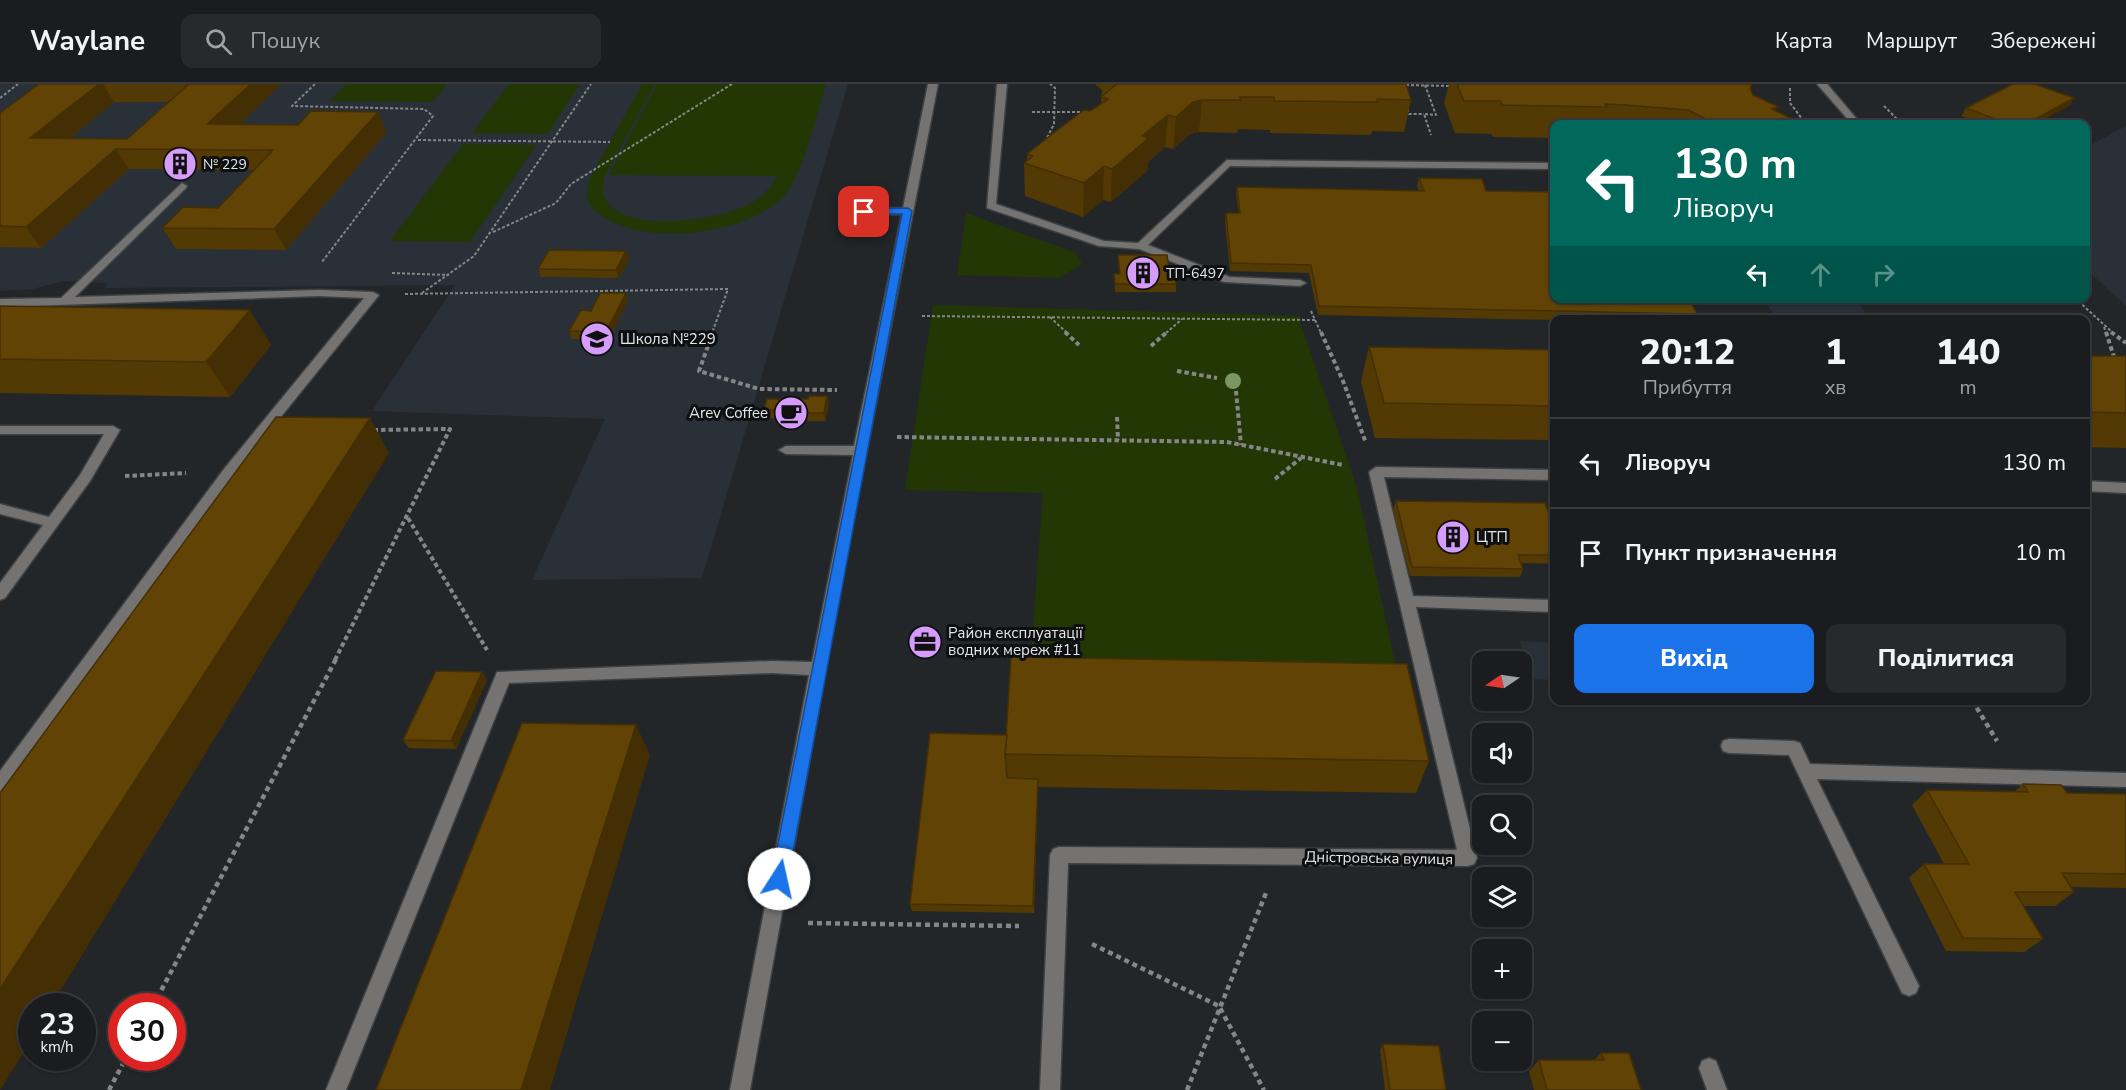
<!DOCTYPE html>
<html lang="uk">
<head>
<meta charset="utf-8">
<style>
  body { margin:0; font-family:"Nunito Sans",sans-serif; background:#27292c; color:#f1f3f6; height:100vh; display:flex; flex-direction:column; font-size:22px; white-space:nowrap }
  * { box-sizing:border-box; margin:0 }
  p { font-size:20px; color:#9fa1a4 }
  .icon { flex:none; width:33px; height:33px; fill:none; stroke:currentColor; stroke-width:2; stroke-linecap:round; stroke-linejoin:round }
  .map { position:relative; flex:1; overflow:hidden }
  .sheet { position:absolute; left:1550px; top:231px; width:540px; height:390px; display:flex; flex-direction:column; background:#1a1c1f; border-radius:12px; box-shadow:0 2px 4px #0004,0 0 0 2px #383a3d }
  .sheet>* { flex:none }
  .banner { position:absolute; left:1550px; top:36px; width:540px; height:183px; border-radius:12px; box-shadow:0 2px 4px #0004,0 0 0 2px #383a3d; background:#00695c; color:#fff; overflow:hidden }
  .needle { width:39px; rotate:257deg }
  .fabs { position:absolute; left:1472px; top:567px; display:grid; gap:12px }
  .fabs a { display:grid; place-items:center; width:60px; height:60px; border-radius:12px; background:#1a1c1f; box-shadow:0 2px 4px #0004,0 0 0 2px #383a3d; font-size:30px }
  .speed { position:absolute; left:18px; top:909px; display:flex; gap:12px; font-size:30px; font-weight:700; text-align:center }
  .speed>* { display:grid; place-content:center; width:78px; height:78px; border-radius:50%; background:#1a1c1f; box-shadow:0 2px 4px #0004,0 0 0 2px #383a3d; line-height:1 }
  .speed small { font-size:15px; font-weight:400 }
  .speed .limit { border:9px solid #d22; background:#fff; color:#111 }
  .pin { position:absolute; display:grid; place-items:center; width:51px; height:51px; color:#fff; margin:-26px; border-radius:12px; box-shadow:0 3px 9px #0006 }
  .me { position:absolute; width:66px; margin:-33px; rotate:10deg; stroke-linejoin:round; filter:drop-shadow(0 0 4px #0008) }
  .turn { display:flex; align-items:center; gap:21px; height:126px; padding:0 24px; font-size:27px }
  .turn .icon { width:78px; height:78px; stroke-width:2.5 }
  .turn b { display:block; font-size:42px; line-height:51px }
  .lanes { display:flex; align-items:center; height:57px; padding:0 24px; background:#0003; justify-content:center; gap:30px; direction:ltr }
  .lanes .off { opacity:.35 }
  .eta { display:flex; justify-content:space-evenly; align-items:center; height:102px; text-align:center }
  .eta b { font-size:36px; font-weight:800; line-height:42px }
  .primary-button { display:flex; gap:12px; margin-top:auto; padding:12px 24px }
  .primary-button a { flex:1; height:69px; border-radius:12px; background:#1a73e8; color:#fff; font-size:24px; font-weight:800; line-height:69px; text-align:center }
  .primary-button a+a { background:#27292c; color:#f1f3f6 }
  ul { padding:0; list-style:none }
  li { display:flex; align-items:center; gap:18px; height:90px; padding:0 24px; border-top:2px solid #383a3d }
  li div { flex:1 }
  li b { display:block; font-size:22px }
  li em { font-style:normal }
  header { display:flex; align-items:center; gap:36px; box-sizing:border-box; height:84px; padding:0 30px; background:#1a1c1f; border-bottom:2px solid #383a3d }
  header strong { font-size:28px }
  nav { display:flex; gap:33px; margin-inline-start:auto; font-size:21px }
  .search { width:420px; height:54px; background:#27292c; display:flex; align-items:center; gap:15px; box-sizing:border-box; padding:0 21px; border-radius:12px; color:#9fa1a4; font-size:22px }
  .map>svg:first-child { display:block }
</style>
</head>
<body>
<header>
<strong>Waylane</strong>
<div class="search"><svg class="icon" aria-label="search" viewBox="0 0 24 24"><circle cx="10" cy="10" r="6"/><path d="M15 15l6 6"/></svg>Пошук</div>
<nav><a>Карта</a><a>Маршрут</a><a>Збережені</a></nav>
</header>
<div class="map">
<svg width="2126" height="1006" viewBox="0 0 2126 1006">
  <rect width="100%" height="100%" fill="#232629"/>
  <g fill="#293038">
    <polygon points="0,0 848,0 702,494 532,496 605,335 372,327 455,201 105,204 107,199 63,197 33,205 0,207"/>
    <polygon points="2126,42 2126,222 2085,184 2085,64"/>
    <polygon points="1763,215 1855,215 1869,234 1777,235"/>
    <polygon points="1549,549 1554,549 1554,596 1531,595 1520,557 1551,559"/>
  </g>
  <g fill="#233704">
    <polygon points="347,0 447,0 433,18 330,17"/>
    <polygon points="509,0 580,0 548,50 472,49"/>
    <path d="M 642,0 L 655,0 L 604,94 C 604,98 603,104 603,108 C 613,153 715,136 743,123 C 758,117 770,106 777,92 L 609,91 L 657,0 L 826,0 C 817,29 803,94 782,114 C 744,150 653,161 609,136 C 600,131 590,125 587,114 C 586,109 588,101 589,96 Z"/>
    <polygon points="463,60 536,61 470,158 390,157"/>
    <polygon points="966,129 1076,169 1082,180 1059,194 957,191"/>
    <polygon points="933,221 1298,232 1357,404 1400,602 1029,596 1043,409 905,406"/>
  </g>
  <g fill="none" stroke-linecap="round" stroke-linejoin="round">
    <g stroke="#3e4144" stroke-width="3">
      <g id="minor">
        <polygon points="928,0 938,0 846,474 750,1006 730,1006 809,591 772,589 509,599 346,1006 326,1006 497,588 772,577 812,578 853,371 786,370 779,366 786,362 854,362 902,130 847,131 842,128 847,125 903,124"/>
        <polygon points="997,0 1007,0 996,120 1104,157 1138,159 1227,76 1554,79 1554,85 1230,82 1148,161 1230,193 1300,196 1306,199 1300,202 1224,198 1139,165 1099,162 987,124"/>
        <polygon points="1817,0 1827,0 1861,40 1852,40"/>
        <polygon points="182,99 187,102 186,104 75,213 319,206 373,208 379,211 234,391 6,706 0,708 0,687 224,385 364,214 319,212 0,223 0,215 61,214"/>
        <polygon points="0,342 113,342 120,346 90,397 5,514 0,516 0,499 43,441 0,430 0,420 49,433 80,391 104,350 0,350"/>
        <polygon points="1376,383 1554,386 1554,396 1384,393 1413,512 1554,516 1554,528 1416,523 1477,774 1474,780 1468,782 1068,779 1060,1006 1040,1006 1050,771 1053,765 1059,763 1457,766 1369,388"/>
        <polygon points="2085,397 2126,399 2126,409 2085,407"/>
        <polygon points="1729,655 1794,657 1800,659 1810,680 2126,689 2126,703 1817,695 1919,902 1916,909 1909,912 1902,909 1789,671 1729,669 1723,667 1721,662 1723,657"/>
        <polygon points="1709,974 1716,977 1727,1006 1707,1006 1699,984 1702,977"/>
      </g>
    </g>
    <g stroke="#848688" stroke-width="2" stroke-dasharray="3 2" stroke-linecap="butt">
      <polyline points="315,0 292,22 424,25 433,32 322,178"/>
      <polyline points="1401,1 1451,2"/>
      <polyline points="1425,1 1436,31 1424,30 1431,51"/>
      <polyline points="1790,4 1790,19 1806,40"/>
      <polyline points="0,14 18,0"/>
      <polyline points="1884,22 1902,40"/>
      <polyline points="1407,25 1409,30 1424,30"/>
      <polyline points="1032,28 1085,28"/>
      <polyline points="418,56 610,58"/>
      <polyline points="1045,58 1054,40 1055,4 1050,0"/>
      <polyline points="493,148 556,119 571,100 732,0"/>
      <polyline points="392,189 449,191"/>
      <polyline points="422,209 474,172 591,0"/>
      <polyline points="405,210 728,205 712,249"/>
      <polyline points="2075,214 2113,249"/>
      <polyline points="1311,227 1321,249"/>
      <polyline points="922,232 1315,236"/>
      <polyline points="1050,233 1067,249"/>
      <polyline points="2104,243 2106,249"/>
      <polyline points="1166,249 1182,235"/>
    </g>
    <g stroke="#848688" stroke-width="4" stroke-dasharray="4.5 3" stroke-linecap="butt">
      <polyline points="713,248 699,287 759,305 837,306"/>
      <polyline points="1065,248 1079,261"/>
      <polyline points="1321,248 1343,297 1366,359"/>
      <polyline points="2106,248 2115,276"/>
      <polyline points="2111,248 2126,259"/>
      <polyline points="1151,262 1167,248"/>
      <polyline points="1177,287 1217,294"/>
      <polyline points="1236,307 1241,361"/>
      <polyline points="1117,333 1118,356"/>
      <polyline points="897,353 1227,358 1343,381"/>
      <polyline points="125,392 186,389"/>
      <polyline points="1275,395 1301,374"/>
      <polyline points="408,434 487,566"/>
      <polyline points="2085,554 2089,548"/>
      <polyline points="335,576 450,345 373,346"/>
    </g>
    <g stroke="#848688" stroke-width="4.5" stroke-dasharray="5 4" stroke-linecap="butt">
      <polyline points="1972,616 1997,657"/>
      <polyline points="808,839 1019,842"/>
      <polyline points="1092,860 1219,922 1264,1006"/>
      <polyline points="153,922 336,575"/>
      <polyline points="109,1006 126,974"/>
      <polyline points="1187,1006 1266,809"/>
    </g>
    <use href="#minor" fill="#757272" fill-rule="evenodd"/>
  </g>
  <circle fill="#7b9662" cx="1233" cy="297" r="8"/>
  <g fill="#533a04" fill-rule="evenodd">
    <path d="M 39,0 L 281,0 L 239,41 L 387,48 L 286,166 L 176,165 L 162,144 L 218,124 L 254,86 L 129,85 L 41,164 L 0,163 L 0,29 ZM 114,18 L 169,18 L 127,55 L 69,55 Z"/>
    <polygon points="1095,0 1406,0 1411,16 1404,48 1372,47 1371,51 1270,49 1270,46 1238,45 1237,49 1199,48 1190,50 1173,65 1165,63 1148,78 1147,87 1111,118 1103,116 1083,133 1025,112 1024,79 1027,77 1027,70 1101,20 1102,6"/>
    <polygon points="1449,0 1752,0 1750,5 1753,11 1777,27 1803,40 1554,40 1554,54 1493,53 1491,50 1455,49 1444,19"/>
    <polygon points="2074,14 2069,22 2035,40 1983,40 1961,32 1966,24"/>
    <polygon points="1419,94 1486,107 1697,230 1694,236 1554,236 1318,231 1309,189 1230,187 1225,137 1226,129 1239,129 1236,111 1237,103 1419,107 1417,102"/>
    <polygon points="626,167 629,176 619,194 541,193 538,185"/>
    <polygon points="1118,171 1170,190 1176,200 1176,208 1115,208 1114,190 1119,190"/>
    <polygon points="626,209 628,217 609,256 572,255 569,247 591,227"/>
    <polygon points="0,222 271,261 230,313 0,309"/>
    <polygon points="1369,263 1554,266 1554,356 1375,354 1361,298"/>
    <polygon points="2085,272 2126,272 2126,364 2085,363"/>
    <polygon points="829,320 825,337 807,337 806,334 766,334 764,326"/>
    <polygon points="1396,417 1554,444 1554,480 1521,479 1523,485 1520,493 1410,492 1393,426"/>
    <polygon points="482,588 487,596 456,665 409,664 403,656"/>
    <polygon points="930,649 1429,677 1416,709 1038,703 1034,829 912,827 910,820"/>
    <polygon points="2023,700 2067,709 2126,710 2126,804 2071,803 2074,808 2055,822 2023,822 2043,855 2024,868 1946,867 1909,794 1924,780 1944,780 1912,721 1927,706 2014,708"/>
    <polygon points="1383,960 1446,1006 1385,1006 1380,966"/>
    <polygon points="1601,969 1641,1006 1534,1006 1529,987 1539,976 1594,976"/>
  </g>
  <g fill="#442f04">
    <polygon points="99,0 103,0 114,18 44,75 30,54"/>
    <polygon points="251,0 281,0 218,61 207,40"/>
    <polygon points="2074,14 2069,22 2035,40 2026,40"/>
    <polygon points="1202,16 1199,48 1190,50 1173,65 1176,33 1193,18"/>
    <polygon points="378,28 387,48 286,166 274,145"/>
    <polygon points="1168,31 1165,63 1148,78 1147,87 1111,118 1112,85 1142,52"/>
    <polygon points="116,65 129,85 41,164 26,143"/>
    <polygon points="1104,82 1103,116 1083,133 1084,99"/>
    <polygon points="626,167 629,176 619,194 616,186"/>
    <polygon points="626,209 628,217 609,256 606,248"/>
    <polygon points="250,226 271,261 230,313 206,278"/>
    <polygon points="827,312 829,320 825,337 824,329"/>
    <polygon points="370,334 389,369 51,922 32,922 32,955 0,1006 0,905"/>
    <polygon points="482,588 487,596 456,665 451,657"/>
    <polygon points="636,641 650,671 550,1006 521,1006"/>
  </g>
  <g fill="#614305" stroke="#442f04" stroke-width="1.5">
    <polygon points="39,0 99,0 30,54 127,55 189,0 251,0 207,40 298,41 311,27 378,28 274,145 162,144 183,123 218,124 273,66 116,65 26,143 0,142 0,29"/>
    <polygon points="1117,0 1406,0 1411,16 1377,15 1378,18 1274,17 1274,13 1240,13 1241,16 1202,16 1193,18 1176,33 1168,31 1142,52 1149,54 1112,85 1104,82 1084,99 1024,79 1033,72 1027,70 1056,47 1084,26 1090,27 1108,15 1101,13"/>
    <polygon points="1457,0 1752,0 1750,4 1753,11 1779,23 1772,25 1803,40 1716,40 1688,26 1625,21 1605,20 1607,23 1502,21 1500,17 1464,17"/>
    <polygon points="2013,0 2034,0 2074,14 2026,40 2008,40 1966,24"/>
    <polygon points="1419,94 1482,95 1486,107 1554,108 1554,214 1688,214 1697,230 1319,222 1311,181 1231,179 1226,129 1240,129 1237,103 1424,107"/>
    <polygon points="549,166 626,167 616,186 538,185"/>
    <polygon points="1118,171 1167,171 1170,190 1175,190 1176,200 1115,200 1114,190 1120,190"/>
    <polygon points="600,209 626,209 606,248 569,247 581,226 591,227"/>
    <polygon points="0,222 250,226 206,278 0,275"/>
    <polygon points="1369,263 1554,266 1554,322 1384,319"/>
    <polygon points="2085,272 2126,272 2126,329 2085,328"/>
    <polygon points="809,312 827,312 824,329 805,329 805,325 764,326 767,315 808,315"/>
    <polygon points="276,333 370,334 0,905 0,709"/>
    <polygon points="1396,417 1545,419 1554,444 1554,471 1518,471 1523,485 1412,483"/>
    <polygon points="1011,573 1407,580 1429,677 1005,670"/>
    <polygon points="436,587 482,588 451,657 403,656"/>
    <polygon points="522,639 636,641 521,1006 376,1006"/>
    <polygon points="930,649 1007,651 1005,670 1007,694 1038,695 1033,822 910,820"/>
    <polygon points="2023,700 2061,701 2067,709 2126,710 2126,790 2062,789 2074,808 2015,808 2043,855 1963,854 1924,780 1969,780 1927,706 2028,708"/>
    <polygon points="1383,960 1439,962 1446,1006 1390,1006"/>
    <polygon points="1601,969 1629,969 1641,1006 1547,1006 1539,976 1604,976"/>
  </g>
  <polygon fill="#1a73e8" stroke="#114b97" stroke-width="1.5" points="908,124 912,127 788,795 785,800 779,802 773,800 771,795 902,130 864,130 859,128 864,125"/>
  <defs>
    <g id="building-disc" transform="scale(1.725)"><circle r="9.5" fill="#d59cfb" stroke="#0e0f10"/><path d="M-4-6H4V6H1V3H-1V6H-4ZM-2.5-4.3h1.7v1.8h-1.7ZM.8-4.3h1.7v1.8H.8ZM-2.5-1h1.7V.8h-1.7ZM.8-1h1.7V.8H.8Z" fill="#111"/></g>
    <g id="school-disc" transform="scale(1.725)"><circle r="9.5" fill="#d59cfb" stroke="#0e0f10"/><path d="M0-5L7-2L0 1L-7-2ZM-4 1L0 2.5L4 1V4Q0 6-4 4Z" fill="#111"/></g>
    <g id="cafe-disc" transform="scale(1.725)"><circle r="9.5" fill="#d59cfb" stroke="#0e0f10"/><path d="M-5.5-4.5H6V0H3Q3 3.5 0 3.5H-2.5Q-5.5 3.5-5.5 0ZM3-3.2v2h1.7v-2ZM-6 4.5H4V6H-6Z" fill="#111"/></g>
    <g id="office-disc" transform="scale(1.725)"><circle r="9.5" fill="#d59cfb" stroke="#0e0f10"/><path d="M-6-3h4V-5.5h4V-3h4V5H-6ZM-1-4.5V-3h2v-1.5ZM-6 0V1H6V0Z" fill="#111"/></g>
  </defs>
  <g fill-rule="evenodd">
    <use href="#building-disc" x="180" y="80"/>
    <use href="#building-disc" x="1143" y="189"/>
    <use href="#school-disc" x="597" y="255"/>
    <use href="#cafe-disc" x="791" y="329"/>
    <use href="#building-disc" x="1453" y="453"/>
    <use href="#office-disc" x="925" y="558"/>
  </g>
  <g text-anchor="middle" stroke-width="6" stroke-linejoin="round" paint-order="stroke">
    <g font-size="14" fill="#e5e6e8" stroke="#0e0f10" text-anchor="start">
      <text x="203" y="85">№ 229</text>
      <text x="1166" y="194">ТП-6497</text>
    </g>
    <g font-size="15" fill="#e5e6e8" stroke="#0e0f10" text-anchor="start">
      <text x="620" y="260">Школа №229</text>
      <text x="768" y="334" text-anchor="end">Arev Coffee</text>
      <text x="1476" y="458">ЦТП</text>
      <text x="948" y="554">Район експлуатації<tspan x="948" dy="17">водних мереж #11</tspan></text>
    </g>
    <g font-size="15" fill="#e5e6e8" stroke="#0e0f10">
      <text transform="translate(1379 774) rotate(1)" y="5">Дністровська вулиця</text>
    </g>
  </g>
</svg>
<div class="fabs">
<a><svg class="needle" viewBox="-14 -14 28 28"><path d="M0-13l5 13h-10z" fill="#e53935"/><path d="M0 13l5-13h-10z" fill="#9fa1a4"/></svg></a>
<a><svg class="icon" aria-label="sound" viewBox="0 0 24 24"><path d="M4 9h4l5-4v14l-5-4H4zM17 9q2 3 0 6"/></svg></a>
<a><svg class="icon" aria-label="search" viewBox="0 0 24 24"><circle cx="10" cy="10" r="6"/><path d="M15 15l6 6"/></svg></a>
<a><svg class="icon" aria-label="layers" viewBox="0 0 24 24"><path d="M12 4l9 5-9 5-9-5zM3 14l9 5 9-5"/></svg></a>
<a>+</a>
<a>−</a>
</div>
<div class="speed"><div>23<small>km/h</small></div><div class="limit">30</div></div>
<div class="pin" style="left:864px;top:128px;background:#d93025"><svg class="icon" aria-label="arrive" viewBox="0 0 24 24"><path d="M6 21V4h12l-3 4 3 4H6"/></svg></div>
<svg class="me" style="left:779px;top:795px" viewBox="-20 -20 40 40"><circle r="19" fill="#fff"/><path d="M0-13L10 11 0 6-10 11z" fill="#1a73e8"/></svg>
<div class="banner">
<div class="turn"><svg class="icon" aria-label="left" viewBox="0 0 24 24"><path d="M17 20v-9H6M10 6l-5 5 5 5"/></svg><div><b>130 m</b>Ліворуч</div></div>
<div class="lanes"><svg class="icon" aria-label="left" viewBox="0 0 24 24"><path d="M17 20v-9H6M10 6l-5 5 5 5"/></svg><svg class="icon off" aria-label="ahead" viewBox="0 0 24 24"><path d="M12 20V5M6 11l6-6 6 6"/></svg><svg class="icon off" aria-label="right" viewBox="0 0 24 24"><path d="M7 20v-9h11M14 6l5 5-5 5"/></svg></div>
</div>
<section class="sheet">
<div class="eta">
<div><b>20:12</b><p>Прибуття</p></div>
<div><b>1</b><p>хв</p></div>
<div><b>140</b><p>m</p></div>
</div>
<ul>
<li><svg class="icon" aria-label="left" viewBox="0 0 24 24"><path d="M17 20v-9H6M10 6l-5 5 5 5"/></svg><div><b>Ліворуч</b></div><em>130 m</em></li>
<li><svg class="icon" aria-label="arrive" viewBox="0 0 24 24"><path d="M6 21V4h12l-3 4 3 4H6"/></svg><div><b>Пункт призначення</b></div><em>10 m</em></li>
</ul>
<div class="primary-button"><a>Вихід</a><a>Поділитися</a></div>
</section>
</div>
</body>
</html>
